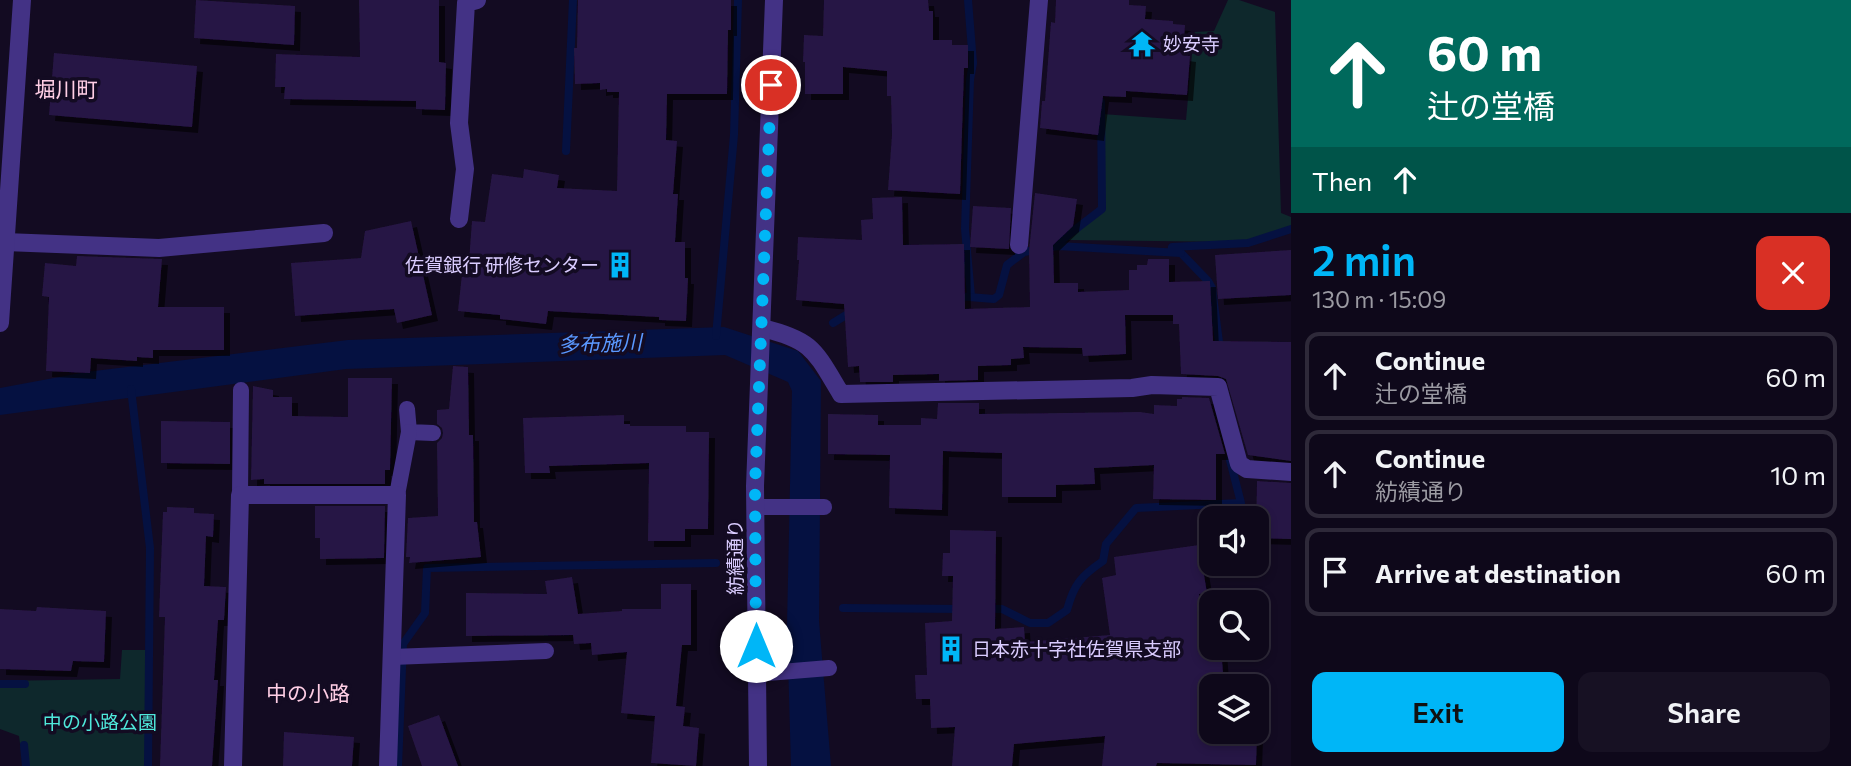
<!DOCTYPE html>
<html lang="en">
<head>
<meta charset="utf-8">
<style>
  body { margin:0; font-family:Commissioner,"Noto Sans JP",sans-serif; background:#171123; color:#f1f3f6; height:100vh; display:flex; flex-direction:column; font-size:26px; white-space:nowrap }
  * { box-sizing:border-box; margin:0 }
  p { font-size:23px; color:#9b9aa2 }
  .icon { flex:none; width:38px; height:38px; fill:none; stroke:currentColor; stroke-width:2; stroke-linecap:round; stroke-linejoin:round }
  .map { position:relative; flex:1; overflow:hidden }
  .drawer { display:flex; flex-direction:column; background:#0e081a; width:560px }
  .drawer>* { flex:none }
  .guide { background:#00695c; color:#fff; overflow:hidden }
  .buttons { position:absolute; left:1199px; top:506px; display:grid; gap:14px }
  .buttons a { display:grid; place-items:center; width:70px; height:70px; border-radius:14px; background:#0e081a; box-shadow:0 4px 10px #0003,0 0 0 2px #2e2939; font-size:35px }
  .pin { position:absolute; display:grid; place-items:center; width:60px; height:60px; color:#fff; margin:-30px; border:4px solid #fff; border-radius:50%; box-shadow:0 2px 7px #0007 }
  .me { position:absolute; width:77px; margin:-38px; rotate:0deg; stroke-linejoin:round; filter:drop-shadow(0 0 5px #0008) }
  .turn { display:flex; align-items:center; gap:24px; height:147px; padding:0 21px; font-size:32px }
  .turn .icon { width:91px; height:91px; stroke-width:2.5 }
  .turn b { display:block; font-size:49px; line-height:60px }
  .then { display:flex; align-items:center; height:66px; padding:0 21px; background:#0003; gap:14px; font-size:26px }
  .round { display:grid; place-items:center; flex:none; width:74px; height:74px; border-radius:14px; background:#171123 }
  .headline { display:flex; align-items:center; justify-content:space-between; height:119px; padding:0 21px }
  h1 { font-size:42px; font-weight:600; line-height:52px; color:#00b6f7 }
  .action { display:flex; gap:14px; margin-top:auto; padding:14px 21px }
  .action a { flex:1; height:80px; border-radius:14px; background:#00b6f7; color:#111; font-size:28px; font-weight:600; line-height:80px; text-align:center }
  .action a+a { background:#171123; color:#f1f3f6 }
  ul { padding:0; list-style:none }
  li { display:flex; align-items:center; gap:21px; height:88px; margin:0 14px 10px; padding:0 7px; border:4px solid #2e2939; border-radius:14px }
  li div { flex:1 }
  li b { display:block; font-size:26px }
  li em { font-style:normal }
  main { display:flex; flex:1; min-height:0 }
  .map>svg:first-child { display:block }
</style>
</head>
<body>
<main>
<div class="map">
<svg width="1291" height="766" viewBox="0 0 1291 766">
  <defs>
    <filter id="shadow"><feDropShadow dx="6" dy="6" stdDeviation="0" flood-color="#0009"/></filter>
  </defs>
  <rect width="100%" height="100%" fill="#130b22"/>
  <g fill="#0e282c">
    <polygon points="1228,0 1239,0 1275,12 1281,213 1291,217 1291,230 1240,242 1067,240 1104,210 1102,114 1186,120 1194,32 1214,31"/>
    <polygon points="122,650 152,650 150,766 23,766 19,736 0,729 0,681 120,679"/>
  </g>
  <polygon fill="#051141" points="724,327 798,351 821,381 819,621 831,766 791,766 787,626 792,391 788,382 725,355 346,369 0,415 0,388 86,372 348,340"/>
  <g fill="none" stroke-linecap="round" stroke-linejoin="round">
    <g stroke="#051141" stroke-width="8">
      <polyline points="968,0 973,63 970,80 965,229 971,296"/>
      <polyline points="566,151 573,0"/>
      <polyline points="1058,246 1059,242 1102,209 1101,102"/>
      <polyline points="1181,253 1208,281 1212,288 1220,350"/>
      <polyline points="956,296 994,299 999,295 1007,265 1024,252 1058,246 1181,253 1172,247 1248,243 1291,229"/>
      <polyline points="833,323 851,312"/>
      <polyline points="716,336 734,135 738,0"/>
      <polyline points="131,389 150,548 148,766"/>
      <polyline points="843,608 963,609"/>
      <path d="M 986,609 L 1002,609 L 1030,623 L 1048,623 L 1067,610 C 1074,584 1081,576 1103,561 L 1106,544 L 1136,508 L 1241,503 L 1230,460"/>
      <polyline points="0,684 25,684"/>
      <polyline points="24,745 26,766"/>
      <polyline points="398,766 403,644 425,613 427,568 716,563"/>
    </g>
  </g>
  <g fill="#271644" filter="url(#shadow)">
    <polygon points="196,0 295,6 294,45 194,38"/>
    <polygon points="359,0 439,0 439,62 446,63 445,110 416,109 416,101 284,99 285,87 275,87 276,54 360,57"/>
    <polygon points="578,0 731,0 731,30 728,30 727,94 667,94 666,140 677,141 673,194 678,194 675,242 685,242 685,278 688,278 686,321 659,320 659,317 548,311 546,324 500,319 500,315 458,311 462,274 468,275 472,221 485,222 492,174 523,178 524,169 559,175 557,188 617,191 619,92 607,92 607,89 600,90 600,83 575,84 574,48 577,48"/>
    <polygon points="824,0 928,0 929,11 933,11 933,40 952,40 952,45 968,45 968,68 964,68 960,194 888,190 892,135 891,96 887,96 887,71 843,67 843,94 805,94 805,62 803,62 804,35 823,36"/>
    <polygon points="1056,0 1129,0 1129,5 1146,6 1145,19 1173,21 1173,24 1185,25 1183,55 1190,56 1187,95 1126,91 1126,97 1103,96 1098,135 1040,128 1042,101 1045,101 1051,22 1055,23"/>
    <polygon points="54,53 197,66 192,127 49,115"/>
    <polygon points="1035,193 1077,199 1073,226 1053,245 1054,283 1078,283 1078,292 1129,290 1129,270 1137,270 1137,265 1147,265 1148,259 1169,259 1169,282 1210,281 1213,341 1291,342 1291,461 1248,455 1226,379 1218,376 1181,374 1179,324 1173,324 1173,315 1125,315 1126,354 1083,356 1082,348 1023,347 1024,358 1011,359 1011,365 978,366 978,380 939,381 939,374 893,375 893,382 860,382 859,366 848,367 844,304 796,300 799,260 797,260 798,237 862,240 861,220 873,219 872,198 902,197 903,245 964,244 965,309 1030,307 1029,251"/>
    <polygon points="973,206 1011,208 1009,249 970,247"/>
    <polygon points="411,221 432,315 397,323 394,309 295,316 291,263 361,258 365,231"/>
    <polygon points="1291,250 1291,295 1218,299 1215,255"/>
    <polygon points="77,256 162,259 158,307 224,307 224,350 153,350 153,358 137,357 137,361 91,358 90,373 46,371 49,297 42,296 45,263 76,266"/>
    <polygon points="453,366 468,367 469,435 473,435 474,522 477,522 481,557 409,563 410,557 406,557 408,518 438,516 437,443 442,438 443,433 442,428 437,424 437,410 449,409"/>
    <polygon points="348,378 392,378 390,470 385,470 385,484 264,484 264,479 251,480 253,386 273,390 273,397 292,397 292,416 348,417"/>
    <polygon points="1182,397 1209,398 1225,454 1216,454 1216,500 1153,499 1154,465 1094,468 1095,484 1056,485 1056,497 1002,497 1002,453 943,451 942,510 889,508 890,455 828,454 828,414 878,415 878,425 921,425 921,418 937,419 938,403 979,403 979,414 1140,412 1154,414 1154,405 1177,406 1177,399 1182,399"/>
    <polygon points="624,415 624,424 630,424 630,426 686,426 686,432 709,432 708,529 685,529 685,541 648,541 649,463 549,466 550,473 525,473 523,418"/>
    <polygon points="161,421 230,422 230,464 161,463"/>
    <polygon points="1257,481 1291,483 1291,539 1256,538"/>
    <polygon points="315,506 385,506 384,558 320,559 320,538 315,538"/>
    <polygon points="167,507 194,508 194,513 214,514 213,537 206,536 204,586 226,587 224,620 218,620 214,680 218,680 212,766 160,766 165,617 159,617 163,512 167,512"/>
    <polygon points="950,530 996,531 995,629 1024,627 1025,642 1110,635 1102,578 1116,575 1114,557 1199,545 1207,593 1199,594 1206,647 1221,648 1224,686 1211,686 1211,732 1257,732 1256,765 1157,763 1156,766 1102,766 1105,736 1014,744 1012,766 952,766 955,727 931,728 930,699 916,699 915,675 927,675 925,623 952,621 953,576 942,576 943,553 950,553"/>
    <polygon points="572,577 578,614 622,611 622,609 661,609 661,584 691,584 691,645 682,645 676,706 685,707 683,726 699,728 696,766 651,763 655,716 621,713 627,652 592,655 591,643 574,644 573,635 466,636 466,593 547,594 545,581"/>
    <polygon points="37,607 106,611 104,662 73,661 71,671 0,669 0,609 36,611"/>
    <polygon points="439,715 458,766 422,766 408,726"/>
    <polygon points="284,732 354,737 352,766 283,766"/>
  </g>
  <g fill="none" stroke-linecap="round" stroke-linejoin="round">
    <g stroke="#433285" stroke-width="16">
      <polyline points="407,409 409,432 433,433"/>
      <polyline points="240,495 241,390"/>
      <polyline points="397,495 409,432"/>
      <polyline points="755,507 824,507"/>
      <polyline points="392,657 546,651"/>
      <polyline points="757,674 829,668"/>
    </g>
    <g stroke="#433285" stroke-width="18">
      <polyline points="459,219 465,169 459,123 466,3 477,0"/>
      <polyline points="5,242 159,248 324,233"/>
      <polyline points="1019,245 1039,0"/>
      <polyline points="0,323 22,0"/>
      <path d="M 762,328 C 813,340 815,351 841,394 L 1132,388 L 1152,385 L 1218,387 L 1239,464 L 1247,469 L 1291,472"/>
      <polyline points="233,766 240,495 397,495 388,766"/>
    </g>
    <polyline stroke="#433285" stroke-width="18" points="758,766 755,486 774,0"/>
  </g>
  <g fill="none" stroke-linecap="round" stroke-linejoin="round">
    <polyline stroke="#00b6f7" stroke-width="12" stroke-dasharray="0 21.6" points="756,646 755,486 771,85"/>
  </g>
  <defs>
    <g id="temple-bare" transform="scale(2.1)"><path d="M0-6L5-2H3V0L6.5 2.5H4V6H1.5V3h-3V6H-4V2.5H-6.5L-3 0V-2H-5Z" fill="#00b6f7" stroke="#130b22" stroke-width="2.5" paint-order="stroke"/></g>
    <g id="building-bare" transform="scale(2.1)"><path d="M-4-6H4V6H1V3H-1V6H-4ZM-2.5-4.3h1.7v1.8h-1.7ZM.8-4.3h1.7v1.8H.8ZM-2.5-1h1.7V.8h-1.7ZM.8-1h1.7V.8H.8Z" fill="#00b6f7" stroke="#130b22" stroke-width="2.5" paint-order="stroke"/></g>
  </defs>
  <g fill-rule="evenodd">
    <use href="#temple-bare" x="1142" y="44"/>
    <use href="#building-bare" x="620" y="265"/>
    <use href="#building-bare" x="951" y="649"/>
  </g>
  <g text-anchor="middle" stroke-width="7" stroke-linejoin="round" paint-order="stroke">
    <g font-size="19" fill="#daccff" stroke="#130b22" text-anchor="start">
      <text x="1163" y="51">妙安寺</text>
      <text x="599" y="272" text-anchor="end">佐賀銀行 研修センター</text>
      <text x="972" y="656">日本赤十字社佐賀県支部</text>
    </g>
    <g font-size="19" fill="#daccff" stroke="#130b22">
      <text transform="translate(735 557) rotate(-90)" y="7">紡績通り</text>
    </g>
    <g font-size="19" fill="#4fe8db" stroke="#130b22">
      <text x="100" y="729">中の小路公園</text>
    </g>
    <g font-size="21" fill="#ffcee5" stroke="#130b22">
      <text x="66" y="97">堀川町</text>
      <text x="308" y="701">中の小路</text>
    </g>
    <g font-size="21" font-style="italic" fill="#5a98ff" stroke="#130b22">
      <text transform="translate(600 344) rotate(-2)" y="7">多布施川</text>
    </g>
  </g>
</svg>
<div class="buttons">
<a><svg class="icon" aria-label="sound" viewBox="0 0 24 24"><path d="M4 9h4l5-4v14l-5-4H4zM17 9q2 3 0 6"/></svg></a>
<a><svg class="icon" aria-label="search" viewBox="0 0 24 24"><circle cx="10" cy="10" r="6"/><path d="M15 15l6 6"/></svg></a>
<a><svg class="icon" aria-label="layers" viewBox="0 0 24 24"><path d="M12 4l9 5-9 5-9-5zM3 14l9 5 9-5"/></svg></a>
</div>
<div class="pin" style="left:771px;top:85px;background:#d93025"><svg class="icon" aria-label="arrive" viewBox="0 0 24 24"><path d="M6 21V4h12l-3 4 3 4H6"/></svg></div>
<svg class="me" style="left:756px;top:646px" viewBox="-20 -20 40 40"><circle r="19" fill="#fff"/><path d="M0-13L10 11 0 6-10 11z" fill="#00b6f7"/></svg>
</div>
<section class="drawer">
<div class="guide">
<div class="turn"><svg class="icon" aria-label="ahead" viewBox="0 0 24 24"><path d="M12 20V5M6 11l6-6 6 6"/></svg><div><b>60 m</b>辻の堂橋</div></div>
<div class="then">Then<svg class="icon" aria-label="ahead" viewBox="0 0 24 24"><path d="M12 20V5M6 11l6-6 6 6"/></svg></div>
</div>
<div class="headline"><div><h1>2 min</h1><p>130 m · 15:09</p></div><a class="round" style="background:#d93025;color:#fff"><svg class="icon" aria-label="close" viewBox="0 0 24 24"><path d="M6 6l12 12M18 6L6 18"/></svg></a></div>
<ul>
<li><svg class="icon" aria-label="ahead" viewBox="0 0 24 24"><path d="M12 20V5M6 11l6-6 6 6"/></svg><div><b>Continue</b><p>辻の堂橋</p></div><em>60 m</em></li>
<li><svg class="icon" aria-label="ahead" viewBox="0 0 24 24"><path d="M12 20V5M6 11l6-6 6 6"/></svg><div><b>Continue</b><p>紡績通り</p></div><em>10 m</em></li>
<li><svg class="icon" aria-label="arrive" viewBox="0 0 24 24"><path d="M6 21V4h12l-3 4 3 4H6"/></svg><div><b>Arrive at destination</b></div><em>60 m</em></li>
</ul>
<div class="action"><a>Exit</a><a>Share</a></div>
</section>
</main>
</body>
</html>
